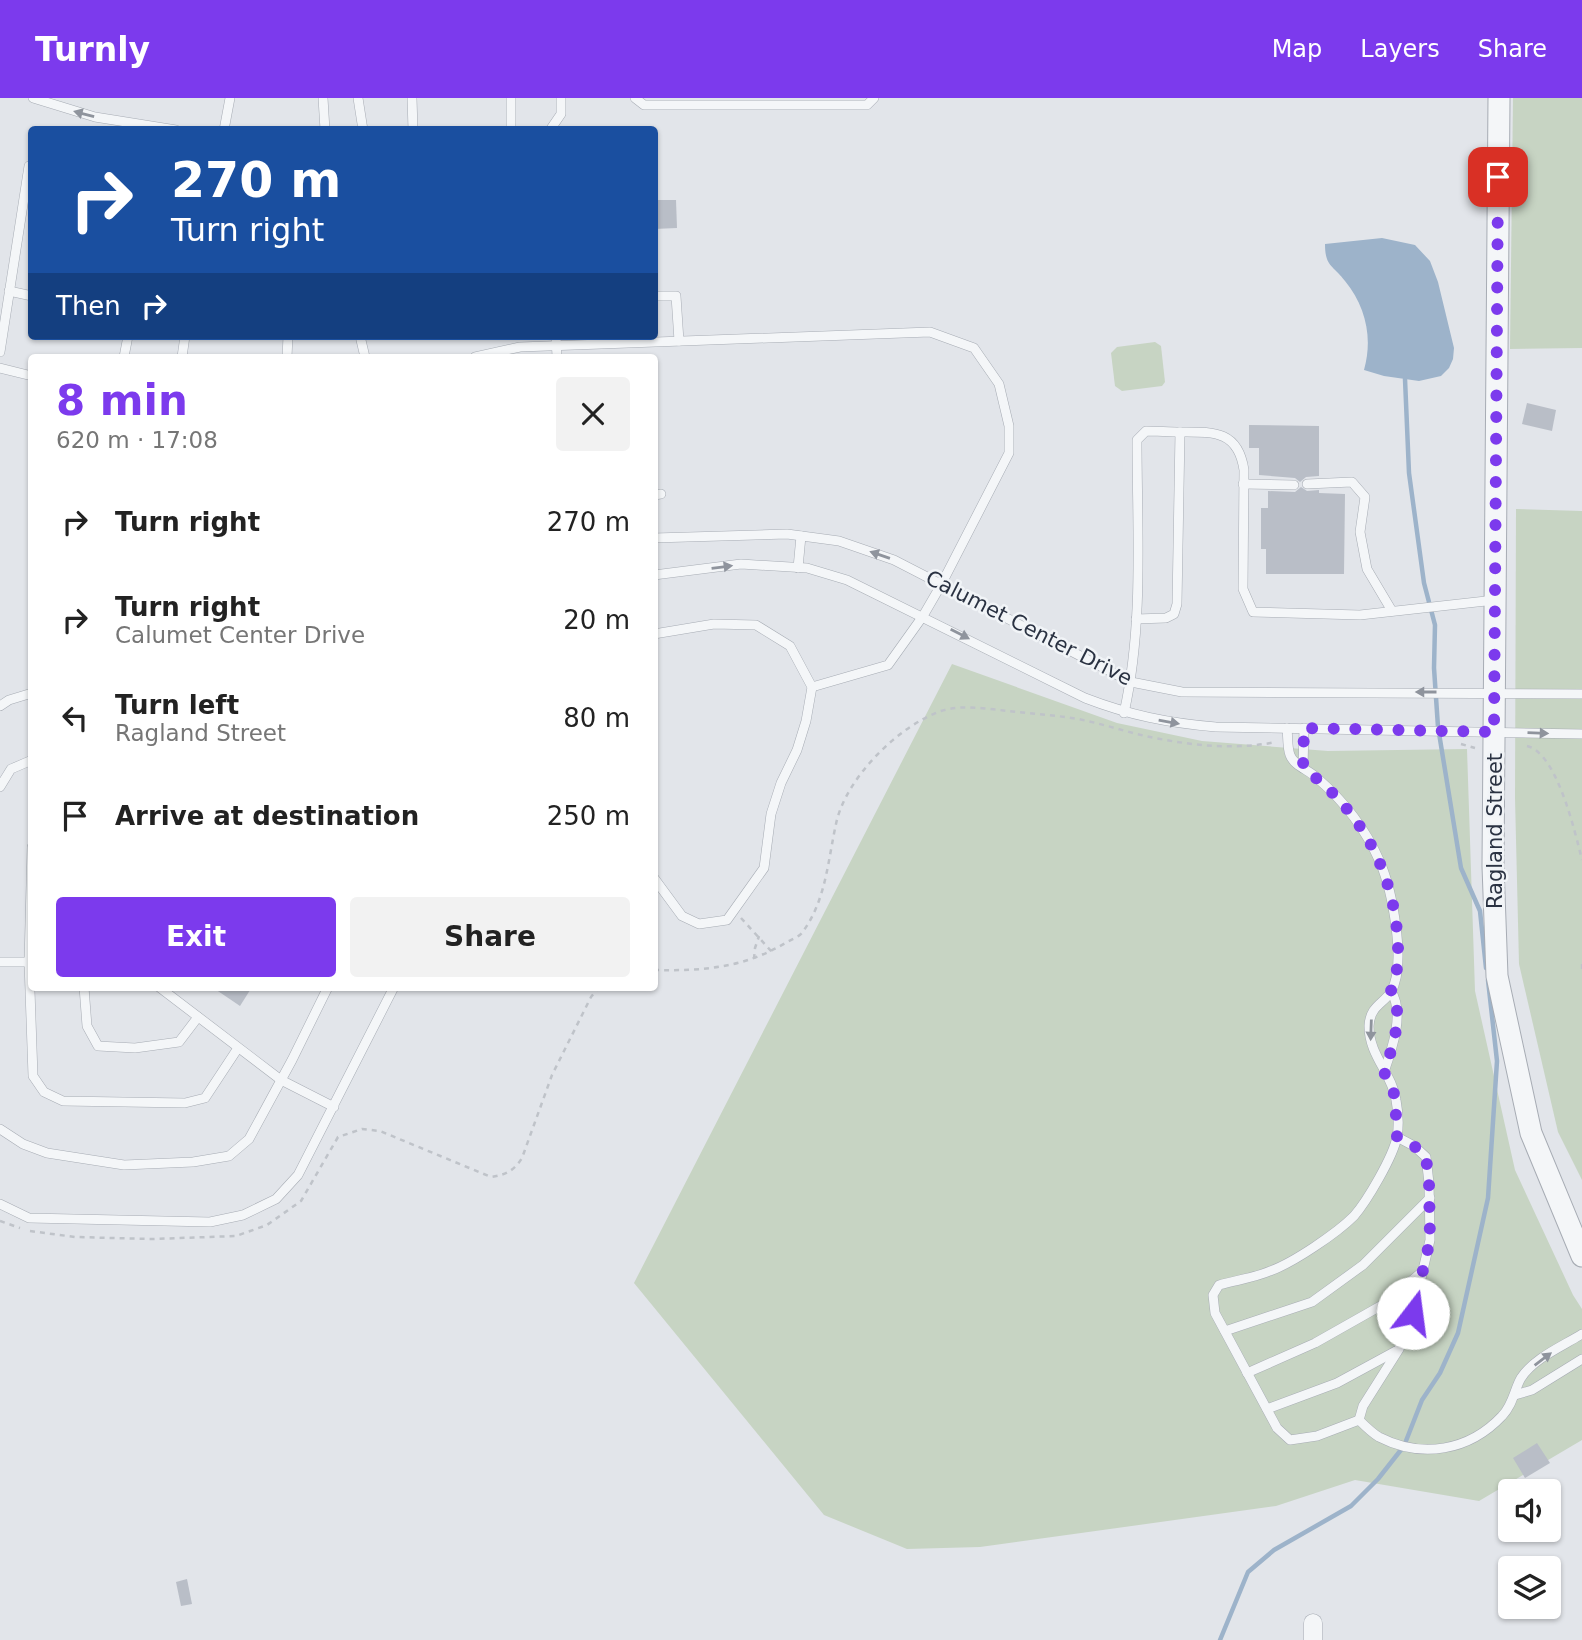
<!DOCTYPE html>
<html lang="en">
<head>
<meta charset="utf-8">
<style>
  body { margin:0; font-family:"DejaVu Sans",sans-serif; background:#f2f2f2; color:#222; height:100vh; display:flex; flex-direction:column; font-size:26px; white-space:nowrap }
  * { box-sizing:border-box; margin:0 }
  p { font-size:23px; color:#767676 }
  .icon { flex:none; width:38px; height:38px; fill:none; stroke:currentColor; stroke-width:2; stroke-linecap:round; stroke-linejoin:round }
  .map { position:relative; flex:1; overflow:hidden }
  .drawer { position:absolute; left:28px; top:256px; width:630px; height:637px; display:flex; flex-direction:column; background:#fff; border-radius:7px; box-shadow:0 2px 5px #0004 }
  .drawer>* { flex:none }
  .guide { position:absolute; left:28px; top:28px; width:630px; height:214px; border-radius:7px; box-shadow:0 2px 5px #0004; background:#1a4fa0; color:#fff; overflow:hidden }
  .fabs { position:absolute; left:1498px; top:1381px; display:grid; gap:14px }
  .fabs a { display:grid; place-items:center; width:63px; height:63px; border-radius:7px; background:#fff; box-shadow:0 2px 5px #0004; font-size:35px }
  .pin { position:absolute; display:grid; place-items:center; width:60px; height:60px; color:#fff; margin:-30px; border-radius:14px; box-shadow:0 4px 10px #0006 }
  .me { position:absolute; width:77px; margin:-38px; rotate:15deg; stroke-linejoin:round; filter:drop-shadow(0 0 5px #0008) }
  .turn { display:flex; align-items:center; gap:24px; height:147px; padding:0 28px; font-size:32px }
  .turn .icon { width:91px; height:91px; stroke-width:2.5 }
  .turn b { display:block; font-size:49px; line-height:60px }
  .then { display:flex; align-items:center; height:66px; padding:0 28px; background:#0003; gap:14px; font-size:26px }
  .round { display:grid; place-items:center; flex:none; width:74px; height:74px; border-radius:7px; background:#f2f2f2 }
  .summary { display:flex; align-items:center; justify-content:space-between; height:119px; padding:0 28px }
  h1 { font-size:42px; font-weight:700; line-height:52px; color:#7c3aed }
  .primary-button { display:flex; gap:14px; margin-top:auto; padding:14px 28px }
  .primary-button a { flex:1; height:80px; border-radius:7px; background:#7c3aed; color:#fff; font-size:28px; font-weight:700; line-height:80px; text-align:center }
  .primary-button a+a { background:#f2f2f2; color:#222 }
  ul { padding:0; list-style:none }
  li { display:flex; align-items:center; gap:21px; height:98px; padding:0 28px }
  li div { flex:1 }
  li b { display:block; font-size:26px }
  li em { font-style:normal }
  header { display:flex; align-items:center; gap:42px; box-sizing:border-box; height:98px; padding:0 35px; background:#7c3aed; color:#fff }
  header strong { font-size:33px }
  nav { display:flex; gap:38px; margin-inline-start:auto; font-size:24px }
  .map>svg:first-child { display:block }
</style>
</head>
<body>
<header>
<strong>Turnly</strong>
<nav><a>Map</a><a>Layers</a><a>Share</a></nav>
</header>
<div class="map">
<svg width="1582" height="1542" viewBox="0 0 1582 1542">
  <rect width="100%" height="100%" fill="#e2e5ea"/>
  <g fill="#c7d4c3">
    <polygon points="1513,0 1582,0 1582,250 1510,251"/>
    <polygon points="1155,244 1161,248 1165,284 1162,288 1122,293 1115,288 1111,255 1117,249"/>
    <polygon points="1516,411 1582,413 1582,1082 1558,1034 1519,866 1515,700"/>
    <polygon points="952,566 1117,625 1202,643 1328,653 1467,651 1475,893 1515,1072 1573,1197 1582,1211 1582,1342 1479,1403 1355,1382 1276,1408 980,1449 907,1451 824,1417 634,1185"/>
  </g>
  <path fill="#9db3ca" d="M 1382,140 L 1415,147 L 1430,163 L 1438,184 L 1454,250 L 1453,261 L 1449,270 L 1441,278 L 1419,283 L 1384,278 L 1364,272 C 1373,240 1366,209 1345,183 C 1333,167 1325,169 1325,146 Z"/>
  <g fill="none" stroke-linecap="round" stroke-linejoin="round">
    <g stroke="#9db3ca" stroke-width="4.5">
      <polyline points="1405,281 1409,375 1424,485 1435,527 1434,570 1438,629 1461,770 1480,813 1486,870"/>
      <polyline points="1220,1542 1248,1474 1274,1452 1351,1408 1378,1381 1404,1348 1422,1302 1440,1275 1458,1235 1488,1100 1497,963 1488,882"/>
    </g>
  </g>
  <g fill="#b9bec7">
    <polygon points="654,102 676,102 677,130 654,131"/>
    <polygon points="1527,305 1556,312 1552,333 1522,326"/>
    <polygon points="1249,327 1319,328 1319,378 1306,379 1300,384 1295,380 1259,377 1259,350 1249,350"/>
    <polygon points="1301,389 1307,393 1319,392 1319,395 1345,396 1344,476 1266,476 1266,451 1261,451 1261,410 1268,410 1268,393 1295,394"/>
    <polygon points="212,889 252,889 240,908"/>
    <polygon points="1537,1345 1550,1365 1525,1380 1513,1360"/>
    <polygon points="187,1481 192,1506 181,1508 176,1484"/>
  </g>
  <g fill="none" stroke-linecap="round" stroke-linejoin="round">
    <g stroke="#a7acb4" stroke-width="10">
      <g id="service">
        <polyline points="33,0 95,19 176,32"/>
        <polyline points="323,0 325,32"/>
        <polyline points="358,0 363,32"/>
        <polyline points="412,0 413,32"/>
        <polyline points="635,0 644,7 867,7 874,0"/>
        <polyline points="224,32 230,0"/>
        <polyline points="511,32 511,0"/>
        <polyline points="550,32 561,16 561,0"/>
        <polyline points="9,193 32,198"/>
        <polyline points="654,198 676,198 679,243"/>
        <polyline points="360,238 365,259"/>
        <polyline points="556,238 557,259"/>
        <polyline points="0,254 29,68"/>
        <polyline points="124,259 128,238"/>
        <polyline points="182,259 185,238"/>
        <polyline points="287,259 288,238"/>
        <polyline points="475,259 520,249 930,234 974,250 999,286 1009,328 1009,355 941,487 923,518 888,567 812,589"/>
        <polyline points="0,270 32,278"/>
        <polyline points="1243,386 1294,387"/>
        <polyline points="1307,386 1352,384 1365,399 1360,434 1367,471 1392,513"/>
        <polyline points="654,397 661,396"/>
        <polyline points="654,440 787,436 839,443 894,462 1131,584 1182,594 1582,596"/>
        <polyline points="798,470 801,438"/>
        <path d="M 654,477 L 741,466 L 807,470 L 847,482 L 1085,600 C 1129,617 1168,625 1216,629 L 1582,636"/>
        <polyline points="1136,521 1166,520 1174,516 1177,506 1180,334"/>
        <polyline points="654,536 714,526 756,527 790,548 812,589 806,623 797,652 781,685 771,716 764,770 727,822 699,826 682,818 654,780"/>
        <polyline points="0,608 9,602 32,595"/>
        <path d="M 1124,615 C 1144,526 1137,432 1137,342 L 1146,333 C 1157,333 1169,334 1180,334 C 1213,334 1238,332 1244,372 L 1243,491 L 1253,514 L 1360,517 L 1495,502"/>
        <path d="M 1287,630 C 1288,638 1287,649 1290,657 C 1294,668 1309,672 1317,680 C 1344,703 1366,732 1380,764 C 1392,792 1407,866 1391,894 C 1383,906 1370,908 1369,928 C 1369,958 1392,975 1396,1002 C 1398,1013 1399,1028 1397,1039 C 1393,1059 1367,1103 1354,1118 C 1337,1135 1293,1165 1270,1173 C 1254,1180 1236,1182 1219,1187 L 1213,1197 L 1215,1215 L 1277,1330 L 1290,1342 L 1317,1338 L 1359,1322"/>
        <polyline points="1303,670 1304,630"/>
        <polyline points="0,689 11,671 32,662"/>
        <polyline points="32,749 29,864 33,978 44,994 63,1003 185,1005 205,1000 238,950"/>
        <polyline points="0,864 32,864"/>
        <polyline points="84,889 87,928 98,948 135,950 179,944 198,919"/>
        <polyline points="159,889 281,982 334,1009"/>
        <path d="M 1384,974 C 1392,951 1405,915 1391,893"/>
        <polyline points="0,1031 23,1046 47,1055 124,1067 193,1064 229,1058 249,1041 292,962 328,889"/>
        <path d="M 1397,1039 L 1414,1048 L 1426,1059 L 1429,1085 L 1430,1142 L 1413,1215 L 1399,1251 L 1363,1308 L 1359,1322 C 1365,1328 1372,1335 1379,1339 C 1422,1361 1469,1353 1502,1318 C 1513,1307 1514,1292 1521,1280 C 1534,1260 1563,1248 1582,1236"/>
        <polyline points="0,1106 29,1120 210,1124 243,1117 276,1101 298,1077 394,889"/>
        <polyline points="1225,1233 1312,1204 1363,1167 1430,1100"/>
        <polyline points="1247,1275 1315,1245 1384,1206 1423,1173"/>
        <polyline points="1515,1297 1532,1292 1582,1261"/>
        <polyline points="1267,1311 1337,1285 1396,1253"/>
      </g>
    </g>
    <g stroke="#a7acb4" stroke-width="19">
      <polyline id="minor" points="1313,1525 1313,1542"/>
    </g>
    <g stroke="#a7acb4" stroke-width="23">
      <polyline id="tertiary" points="1499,0 1493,768 1497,878 1531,1035 1582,1158"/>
    </g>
    <g stroke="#bfc3c9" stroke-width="2.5" stroke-dasharray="5 5" stroke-linecap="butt">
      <polyline points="1461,646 1475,650"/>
      <path d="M 1527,648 C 1557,655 1575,734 1582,762"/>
      <polyline points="741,820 772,854"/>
      <polyline points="754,861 755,850 759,838"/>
      <polyline points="1582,866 1582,874"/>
      <path d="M 654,872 C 704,873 744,870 787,844 C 793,841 801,838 804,832 C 826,801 828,762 836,726 C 845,681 898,628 941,613 C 962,606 987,611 1009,613 C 1032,616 1055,617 1078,621 C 1104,626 1129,635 1155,640 C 1196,648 1236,652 1276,644"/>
      <polyline points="0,1123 20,1130"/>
      <path d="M 30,1133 L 75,1139 L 153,1141 L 236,1138 L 267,1127 L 301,1103 L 338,1039 L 362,1031 L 380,1033 L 491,1079 C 505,1077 514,1073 522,1060 L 552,977 L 591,899 L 599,889"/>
    </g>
    <use href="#service" stroke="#f4f6f8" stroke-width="9"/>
    <use href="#minor" stroke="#f4f6f8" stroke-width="18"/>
    <use href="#tertiary" stroke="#f4f6f8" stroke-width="21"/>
  </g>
  <defs><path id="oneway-solid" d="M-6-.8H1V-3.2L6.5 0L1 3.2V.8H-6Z" transform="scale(1.75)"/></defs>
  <g fill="#8f949d">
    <use href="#oneway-solid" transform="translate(84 16) rotate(-165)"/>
    <use href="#oneway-solid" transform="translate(880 457) rotate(-161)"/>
    <use href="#oneway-solid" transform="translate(722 469) rotate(-7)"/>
    <use href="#oneway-solid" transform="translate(960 536) rotate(27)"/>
    <use href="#oneway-solid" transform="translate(1426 594) rotate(180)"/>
    <use href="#oneway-solid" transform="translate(1169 624) rotate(10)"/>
    <use href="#oneway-solid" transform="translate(1538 635) rotate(2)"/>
    <use href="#oneway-solid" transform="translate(1371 932) rotate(92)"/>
    <use href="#oneway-solid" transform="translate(1543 1261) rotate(-37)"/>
  </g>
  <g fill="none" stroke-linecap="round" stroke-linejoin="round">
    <path stroke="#7c3aed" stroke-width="12" stroke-dasharray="0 21.6" d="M 1413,1215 L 1430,1142 L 1429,1085 L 1426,1059 L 1414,1048 L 1397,1039 L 1395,998 L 1384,974 C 1392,951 1405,915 1391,893 C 1393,883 1398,872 1398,862 C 1400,785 1365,714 1303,670 L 1304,630 L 1494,634 L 1498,79"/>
  </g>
  <g text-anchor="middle" stroke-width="5" stroke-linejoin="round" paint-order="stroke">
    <g font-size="21" fill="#2a3242" stroke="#f1f4f7">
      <text transform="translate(1029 530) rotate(27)" y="7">Calumet Center Drive</text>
      <text transform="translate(1495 733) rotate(-90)" y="7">Ragland Street</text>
    </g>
  </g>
</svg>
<div class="fabs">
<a><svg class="icon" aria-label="sound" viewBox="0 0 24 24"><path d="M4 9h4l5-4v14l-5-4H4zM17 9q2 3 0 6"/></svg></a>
<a><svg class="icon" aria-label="layers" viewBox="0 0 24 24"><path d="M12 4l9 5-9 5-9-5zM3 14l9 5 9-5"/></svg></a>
</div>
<div class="pin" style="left:1498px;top:79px;background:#d93025"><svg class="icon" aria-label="arrive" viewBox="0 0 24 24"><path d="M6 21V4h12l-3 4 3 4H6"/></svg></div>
<svg class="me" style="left:1413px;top:1215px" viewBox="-20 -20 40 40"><circle r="19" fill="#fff"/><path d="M0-13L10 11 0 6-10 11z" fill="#7c3aed"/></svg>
<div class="guide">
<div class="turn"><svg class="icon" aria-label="right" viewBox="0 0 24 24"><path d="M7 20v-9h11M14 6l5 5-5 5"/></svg><div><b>270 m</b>Turn right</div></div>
<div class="then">Then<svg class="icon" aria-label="right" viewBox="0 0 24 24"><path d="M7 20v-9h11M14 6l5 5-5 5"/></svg></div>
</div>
<section class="drawer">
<div class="summary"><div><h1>8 min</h1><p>620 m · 17:08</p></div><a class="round"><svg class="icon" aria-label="close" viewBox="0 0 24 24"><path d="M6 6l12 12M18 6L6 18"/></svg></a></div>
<ul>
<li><svg class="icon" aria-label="right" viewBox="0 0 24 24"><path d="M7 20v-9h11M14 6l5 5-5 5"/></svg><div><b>Turn right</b></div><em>270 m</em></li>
<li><svg class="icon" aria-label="right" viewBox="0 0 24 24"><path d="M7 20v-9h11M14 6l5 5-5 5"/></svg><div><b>Turn right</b><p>Calumet Center Drive</p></div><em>20 m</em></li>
<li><svg class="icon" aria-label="left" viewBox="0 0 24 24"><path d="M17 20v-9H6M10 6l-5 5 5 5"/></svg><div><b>Turn left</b><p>Ragland Street</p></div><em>80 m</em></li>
<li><svg class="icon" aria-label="arrive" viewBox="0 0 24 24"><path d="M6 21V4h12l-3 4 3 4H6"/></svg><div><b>Arrive at destination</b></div><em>250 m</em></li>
</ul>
<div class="primary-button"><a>Exit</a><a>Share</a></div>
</section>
</div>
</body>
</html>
